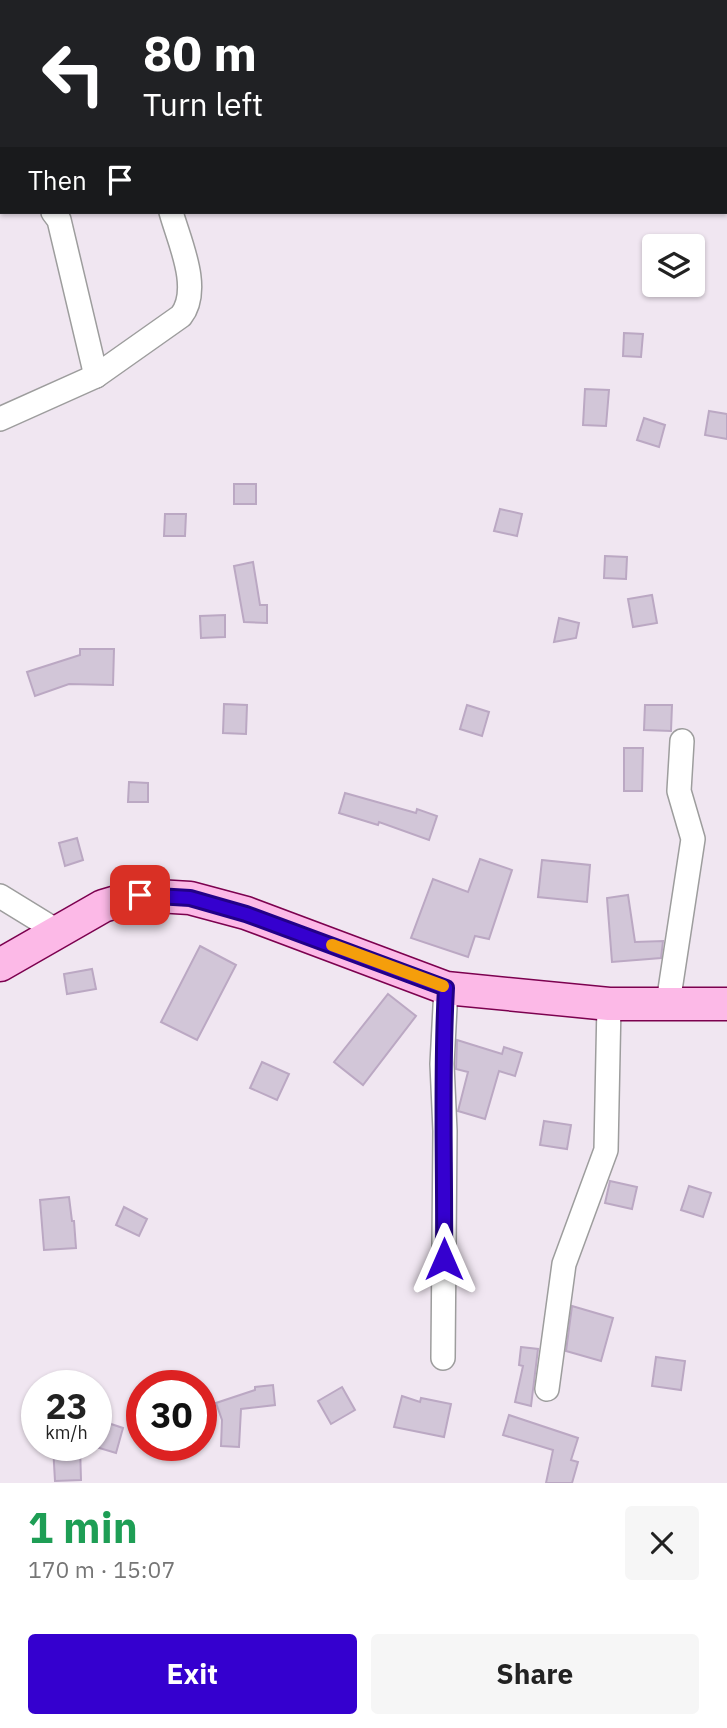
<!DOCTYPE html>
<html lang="en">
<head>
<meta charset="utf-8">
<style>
  body { margin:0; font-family:"IBM Plex Sans",sans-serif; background:#f6f6f6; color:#222; height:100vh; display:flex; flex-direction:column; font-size:26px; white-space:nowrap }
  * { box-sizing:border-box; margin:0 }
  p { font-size:23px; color:#767676 }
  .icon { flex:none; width:38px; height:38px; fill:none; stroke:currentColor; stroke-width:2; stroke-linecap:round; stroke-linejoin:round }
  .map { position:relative; height:1483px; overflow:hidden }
  .sheet { display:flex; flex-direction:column; background:#fff; flex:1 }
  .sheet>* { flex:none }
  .banner { position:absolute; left:0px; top:0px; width:728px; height:214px; box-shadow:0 2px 5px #0004; background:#202124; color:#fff; overflow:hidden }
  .buttons { position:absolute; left:642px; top:234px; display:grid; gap:14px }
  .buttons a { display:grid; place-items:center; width:63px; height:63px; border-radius:7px; background:#fff; box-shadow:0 2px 5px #0004; font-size:35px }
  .speed { position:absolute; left:21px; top:1370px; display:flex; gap:14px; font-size:35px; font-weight:700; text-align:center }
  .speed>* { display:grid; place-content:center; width:91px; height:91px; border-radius:50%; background:#fff; box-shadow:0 2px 5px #0004; line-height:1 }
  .speed small { font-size:18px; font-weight:400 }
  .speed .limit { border:10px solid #d22; background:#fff; color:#111 }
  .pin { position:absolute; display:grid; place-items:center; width:60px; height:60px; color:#fff; margin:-30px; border-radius:14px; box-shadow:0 4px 10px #0006 }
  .me { position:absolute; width:77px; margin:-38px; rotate:0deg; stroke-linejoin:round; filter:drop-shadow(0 0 5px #0008) }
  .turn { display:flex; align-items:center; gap:24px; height:147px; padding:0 28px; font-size:32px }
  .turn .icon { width:91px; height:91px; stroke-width:2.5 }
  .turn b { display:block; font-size:49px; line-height:60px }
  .then { display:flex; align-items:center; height:66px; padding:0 28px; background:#0003; gap:14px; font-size:26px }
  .round { display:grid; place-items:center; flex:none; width:74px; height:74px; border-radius:7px; background:#f6f6f6 }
  .overview { display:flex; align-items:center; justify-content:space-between; height:119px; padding:0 28px }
  h1 { font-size:42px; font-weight:700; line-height:52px; color:#1e9e55 }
  .primary-button { display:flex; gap:14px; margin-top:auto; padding:14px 28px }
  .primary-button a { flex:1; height:80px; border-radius:7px; background:#3500cf; color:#fff; font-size:28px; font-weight:700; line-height:80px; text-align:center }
  .primary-button a+a { background:#f6f6f6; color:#222 }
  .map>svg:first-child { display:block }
</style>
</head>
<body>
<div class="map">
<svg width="727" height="1483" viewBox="0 0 727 1483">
  <rect width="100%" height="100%" fill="#f0e6f1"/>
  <g fill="#d2c6d8" stroke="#bba8c3" stroke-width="2">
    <polygon points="624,333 643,334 641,357 623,356"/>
    <polygon points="585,389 609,390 606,426 583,425"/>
    <polygon points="709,411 727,414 727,439 705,435"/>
    <polygon points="644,418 665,425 659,447 637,440"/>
    <rect x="234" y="484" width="22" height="20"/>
    <polygon points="500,509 522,514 517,536 494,531"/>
    <polygon points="165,514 186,514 185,536 164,536"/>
    <polygon points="605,556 627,557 626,579 604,578"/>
    <polygon points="253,562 260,605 267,605 267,623 244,622 234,566"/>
    <polygon points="652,595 657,623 633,627 628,599"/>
    <polygon points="225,615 225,637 201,638 200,616"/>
    <polygon points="559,618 579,623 576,638 554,642"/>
    <polygon points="80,649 114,649 113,685 69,684 35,696 27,672 80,655"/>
    <polygon points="224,704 247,705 246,734 223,733"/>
    <polygon points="467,705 489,712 482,736 460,729"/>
    <polygon points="645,705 672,705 671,731 644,730"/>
    <polygon points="624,748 643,748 642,791 624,791"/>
    <polygon points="129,782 148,783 148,802 128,802"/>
    <polygon points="345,793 416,813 417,809 437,816 429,840 379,822 378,825 339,813"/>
    <polygon points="77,838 83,860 65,866 59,843"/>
    <polygon points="480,859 512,870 489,939 475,936 468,957 411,938 433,879 468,892"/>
    <polygon points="542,860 590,865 587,902 538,897"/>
    <polygon points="628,895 635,942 663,941 661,958 612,962 607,898"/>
    <polygon points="200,946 236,965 197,1040 161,1022"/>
    <polygon points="92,969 96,989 67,994 64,974"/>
    <polygon points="388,994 416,1016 363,1085 334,1062"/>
    <polygon points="457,1040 502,1054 504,1047 522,1053 515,1076 499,1071 485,1119 458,1111 468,1072 456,1069"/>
    <polygon points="262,1062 289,1074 277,1100 250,1088"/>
    <polygon points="544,1121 571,1125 567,1149 540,1145"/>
    <polygon points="610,1181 637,1187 632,1209 605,1203"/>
    <polygon points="689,1186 711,1193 703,1217 681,1210"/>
    <polygon points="69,1197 72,1221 74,1221 76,1248 44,1250 40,1200"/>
    <polygon points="124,1207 147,1219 139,1236 116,1225"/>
    <polygon points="572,1306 613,1318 601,1361 566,1351"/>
    <polygon points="521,1347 538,1349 531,1406 515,1402 523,1366 519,1365"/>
    <polygon points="656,1357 685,1361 681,1390 652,1386"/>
    <polygon points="273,1385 275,1405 241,1409 239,1447 221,1446 222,1420 216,1403 255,1390 255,1387"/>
    <polygon points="342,1387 355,1410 331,1424 318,1401"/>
    <polygon points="402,1396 420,1402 421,1398 451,1404 444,1437 394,1427"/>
    <polygon points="509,1415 578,1438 571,1460 578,1462 572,1483 546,1483 553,1450 503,1435"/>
    <polygon points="96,1419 123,1428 116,1453 96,1447"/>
    <polygon points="53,1446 80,1446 81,1480 55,1481"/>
  </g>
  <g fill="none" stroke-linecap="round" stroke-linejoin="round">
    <g stroke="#9d9d9d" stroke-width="26">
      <g id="street">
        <polyline points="420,0 421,2"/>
        <polyline points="726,2 727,2"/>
        <polyline points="53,212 59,220 96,376"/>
        <path d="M 0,419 L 96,376 L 181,316 C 202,289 179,241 171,212"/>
        <polyline points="0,896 57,931"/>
        <polyline points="668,1003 693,839 679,791 682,741"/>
        <polyline points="443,1358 445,1131 442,1064 446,988"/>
        <polyline points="547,1389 564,1264 606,1150 609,1004"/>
      </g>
    </g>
    <g stroke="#7c014f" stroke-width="35">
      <polyline id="secondary" points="0,965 103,906 140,895 190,898 246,913 446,988 609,1004 727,1004"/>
    </g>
    <use href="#street" stroke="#fff" stroke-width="23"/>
    <use href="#secondary" stroke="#fcb9e7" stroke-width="32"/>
  </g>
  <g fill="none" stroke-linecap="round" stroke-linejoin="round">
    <g stroke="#220087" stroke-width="18">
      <path id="route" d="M 140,895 L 190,898 L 246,914 L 446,988 C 441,1078 445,1168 444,1259"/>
    </g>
    <use href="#route" stroke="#3500cf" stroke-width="12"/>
    <polyline stroke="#f59e0b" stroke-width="12" points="332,945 443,986"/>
  </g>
</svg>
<div class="buttons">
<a><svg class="icon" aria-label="layers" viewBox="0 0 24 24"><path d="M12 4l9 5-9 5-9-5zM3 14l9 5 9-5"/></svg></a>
</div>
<div class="speed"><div>23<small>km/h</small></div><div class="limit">30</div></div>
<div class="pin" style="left:140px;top:895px;background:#d93025"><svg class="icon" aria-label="arrive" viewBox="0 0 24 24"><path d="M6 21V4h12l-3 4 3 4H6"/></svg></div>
<svg class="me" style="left:444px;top:1259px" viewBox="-20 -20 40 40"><path d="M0-17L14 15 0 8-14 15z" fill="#3500cf" stroke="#fff" stroke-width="4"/></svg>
<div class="banner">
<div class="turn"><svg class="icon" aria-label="left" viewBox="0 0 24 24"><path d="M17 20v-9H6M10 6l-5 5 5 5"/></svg><div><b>80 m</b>Turn left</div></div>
<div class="then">Then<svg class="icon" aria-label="arrive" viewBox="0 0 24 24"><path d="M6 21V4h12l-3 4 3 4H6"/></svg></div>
</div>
</div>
<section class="sheet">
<div class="overview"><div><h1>1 min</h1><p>170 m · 15:07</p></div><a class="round"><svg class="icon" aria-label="close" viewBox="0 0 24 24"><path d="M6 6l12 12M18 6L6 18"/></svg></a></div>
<div class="primary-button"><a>Exit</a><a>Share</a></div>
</section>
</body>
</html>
